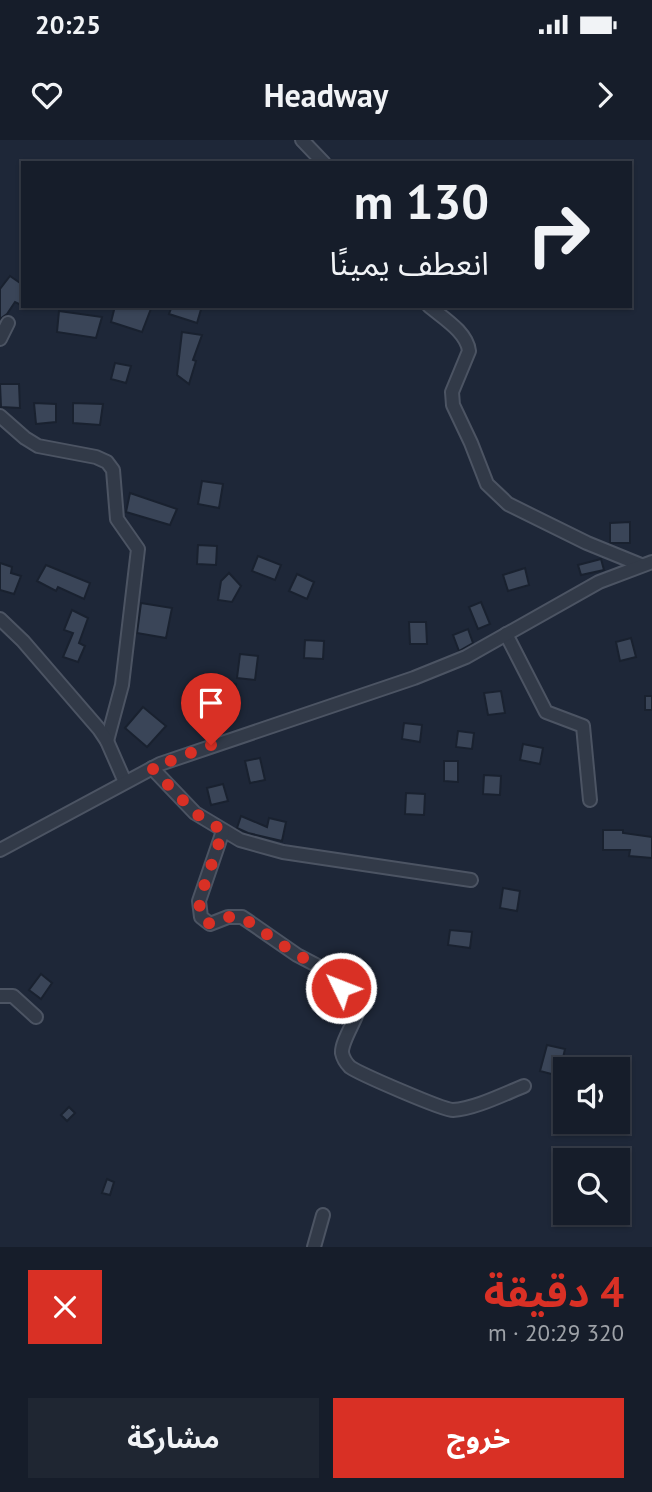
<!DOCTYPE html>
<html lang="ar">
<head>
<meta charset="utf-8">
<style>
  body { margin:0; font-family:"PT Sans","Noto Sans Arabic",sans-serif; background:#1f2632; color:#f1f3f6; direction:rtl; height:100vh; display:flex; flex-direction:column; font-size:26px; white-space:nowrap }
  * { box-sizing:border-box; margin:0 }
  p { font-size:23px; color:#9ea2a8 }
  .icon { flex:none; width:38px; height:38px; fill:none; stroke:currentColor; stroke-width:2; stroke-linecap:round; stroke-linejoin:round }
  .map { position:relative; height:1107px; overflow:hidden; direction:ltr }
  .side { display:flex; flex-direction:column; background:#161d2a; flex:1 }
  .side>* { flex:none }
  .top-card { position:absolute; left:21px; top:21px; width:611px; height:147px; border-radius:0px; box-shadow:0 2px 5px #0004,0 0 0 2px #353b47; direction:rtl; background:#161d2a; color:#f1f3f6; overflow:hidden }
  .fabs { position:absolute; left:553px; top:917px; display:grid; gap:14px }
  .fabs a { display:grid; place-items:center; width:77px; height:77px; border-radius:0px; background:#161d2a; box-shadow:0 2px 5px #0004,0 0 0 2px #353b47; font-size:35px }
  .pin { position:absolute; display:grid; place-items:center; width:60px; height:60px; color:#fff; margin:-72px -30px; border-radius:50% 50% 50% 0; rotate:-45deg; box-shadow:0 0 7px #0007 }
  .pin .icon { rotate:45deg }
  .me { position:absolute; width:77px; margin:-38px; rotate:313deg; stroke-linejoin:round; filter:drop-shadow(0 0 5px #0008) }
  .turn { display:flex; align-items:center; gap:24px; height:147px; padding:0 28px; font-size:32px }
  .turn .icon { width:91px; height:91px; stroke-width:2.5 }
  .turn b { display:block; font-size:49px; line-height:60px }
  .round { display:grid; place-items:center; flex:none; width:74px; height:74px; border-radius:0px; background:#1f2632 }
  .overview { display:flex; align-items:center; justify-content:space-between; height:119px; padding:0 28px }
  h1 { font-size:42px; font-weight:700; line-height:52px; color:#d93025 }
  .primary-button { display:flex; gap:14px; margin-top:auto; padding:14px 28px }
  .primary-button a { flex:1; height:80px; border-radius:0px; background:#d93025; color:#fff; font-size:28px; font-weight:700; line-height:80px; text-align:center }
  .primary-button a+a { background:#1f2632; color:#f1f3f6 }
  .status { display:flex; justify-content:space-between; align-items:center; height:49px; padding:0 35px; background:#161d2a; direction:ltr }
  .status svg { height:19px; fill:currentColor }
  header { display:flex; justify-content:space-between; align-items:center; height:91px; padding:0 28px; background:#161d2a; font-size:32px; font-weight:700 }
  .map>svg:first-child { display:block }
</style>
</head>
<body>
<div class="status"><b>20:25</b><svg viewBox="0 0 49 12"><path d="M0 12V9h3v3zM5 12V6h3v6zM10 12V3h3v9zM15 12V0h3v12zM26 1h20v11H26zM47 4h2v5h-2z"/></svg></div>
<header><svg class="icon" aria-label="forward" viewBox="0 0 24 24"><path d="M9 5l7 7-7 7"/></svg>Headway<svg class="icon" aria-label="heart" viewBox="0 0 24 24"><path d="M12 20l-8-8c-3-5 5-10 8-4 3-6 11-1 8 4z"/></svg></header>
<div class="map">
<svg width="652" height="1107" viewBox="0 0 652 1107">
  <rect width="100%" height="100%" fill="#1e2738"/>
  <g fill="#3a4558" stroke="#19212f" stroke-width="2">
    <polygon points="10,136 23,145 23,166 15,162 7,174 0,179 0,149"/>
    <polygon points="115,166 152,166 142,192 111,182"/>
    <polygon points="172,166 202,166 197,183 169,174"/>
    <polygon points="59,171 102,177 96,198 57,192"/>
    <polygon points="182,192 202,195 193,220 196,221 189,244 177,235"/>
    <polygon points="115,223 131,226 126,243 111,239"/>
    <polygon points="0,244 19,244 20,268 1,267"/>
    <polygon points="34,263 56,264 56,282 36,284"/>
    <polygon points="73,263 103,264 100,285 73,283"/>
    <polygon points="202,341 223,344 219,368 198,364"/>
    <polygon points="130,353 177,369 170,385 126,372"/>
    <polygon points="630,382 630,403 610,403 610,383"/>
    <polygon points="198,405 217,406 216,425 197,424"/>
    <polygon points="258,416 281,425 275,440 252,431"/>
    <polygon points="601,419 604,430 581,435 578,425"/>
    <polygon points="0,423 12,427 11,433 21,436 14,454 0,450"/>
    <polygon points="46,425 90,443 84,459 58,447 56,451 37,441"/>
    <polygon points="525,428 529,445 508,451 503,435"/>
    <polygon points="229,433 241,446 232,462 218,460 221,441"/>
    <polygon points="297,434 314,442 307,459 289,451"/>
    <polygon points="481,462 490,484 478,489 469,467"/>
    <polygon points="141,463 172,468 166,498 137,493"/>
    <polygon points="72,470 88,478 79,503 85,506 78,522 63,517 73,493 64,490"/>
    <polygon points="409,482 426,482 427,504 410,504"/>
    <polygon points="468,489 473,503 459,511 453,495"/>
    <polygon points="631,498 636,517 620,521 616,502"/>
    <polygon points="305,500 324,501 323,519 304,518"/>
    <polygon points="240,514 258,516 255,540 237,538"/>
    <polygon points="223,543 236,544 235,558 221,557"/>
    <polygon points="501,551 505,573 488,575 484,553"/>
    <rect x="645" y="556" width="7" height="14"/>
    <polygon points="143,567 166,586 147,607 125,588"/>
    <polygon points="404,583 422,585 420,602 402,599"/>
    <polygon points="458,591 474,593 472,609 456,607"/>
    <polygon points="523,604 543,608 540,624 520,620"/>
    <polygon points="260,618 265,640 250,643 245,621"/>
    <polygon points="444,621 458,621 458,642 444,641"/>
    <polygon points="484,635 501,636 500,655 483,654"/>
    <polygon points="223,644 228,661 211,665 207,648"/>
    <polygon points="406,653 425,654 424,675 405,674"/>
    <polygon points="241,676 267,687 269,678 286,682 282,701 248,693 237,688"/>
    <polygon points="603,690 623,690 623,693 652,697 652,718 629,716 630,710 603,710"/>
    <polygon points="503,748 520,751 517,771 500,768"/>
    <polygon points="450,790 472,792 470,808 448,805"/>
    <polygon points="41,834 52,843 41,859 29,850"/>
    <polygon points="547,905 565,909 559,936 540,931"/>
    <polygon points="556,947 565,948 565,967 556,967"/>
    <polygon points="69,967 75,973 67,981 61,975"/>
    <polygon points="107,1039 114,1042 110,1055 102,1053"/>
  </g>
  <g fill="none" stroke-linecap="round" stroke-linejoin="round">
    <g stroke="#4c5463" stroke-width="16">
      <g id="minor">
        <polyline points="302,0 324,23"/>
        <path d="M 429,166 C 443,178 467,192 469,211 L 452,252 L 453,265 L 471,303 L 487,344 L 508,364 L 587,403 L 641,425"/>
        <polyline points="0,199 8,183"/>
        <polyline points="0,276 25,298 38,306 96,317 107,322 113,330 117,379 138,409 122,545 107,601"/>
        <polyline points="0,479 23,501 99,589 107,601 125,642"/>
        <polyline points="506,494 546,572 583,586 590,660"/>
        <polyline points="152,628 195,673 240,700 283,712 471,740"/>
        <path d="M 223,691 L 199,761 L 201,777 L 210,784 L 228,777 L 242,777 L 248,781 L 297,815 L 318,826 L 341,848 L 355,857 L 359,868 C 356,880 341,902 342,913 C 343,918 346,923 350,927 C 360,934 443,970 453,970 C 474,969 504,954 524,946"/>
        <polyline points="0,710 160,624 414,538 466,517 599,442 652,422"/>
        <polyline points="0,856 13,856 36,877"/>
        <polyline points="314,1107 323,1075"/>
      </g>
    </g>
    <use href="#minor" stroke="#323a48" stroke-width="12"/>
  </g>
  <g fill="none" stroke-linecap="round" stroke-linejoin="round">
    <polyline stroke="#d93025" stroke-width="12" stroke-dasharray="0 21.6" points="211,605 152,628 195,673 223,691 199,761 201,777 210,784 228,777 242,777 297,815 314,823 341,848"/>
  </g>
</svg>
<div class="fabs">
<a><svg class="icon" aria-label="sound" viewBox="0 0 24 24"><path d="M4 9h4l5-4v14l-5-4H4zM17 9q2 3 0 6"/></svg></a>
<a><svg class="icon" aria-label="search" viewBox="0 0 24 24"><circle cx="10" cy="10" r="6"/><path d="M15 15l6 6"/></svg></a>
</div>
<div class="pin" style="left:211px;top:605px;background:#d93025"><svg class="icon" aria-label="arrive" viewBox="0 0 24 24"><path d="M6 21V4h12l-3 4 3 4H6"/></svg></div>
<svg class="me" style="left:341px;top:848px" viewBox="-20 -20 40 40"><circle r="17" fill="#d93025" stroke="#fff" stroke-width="3"/><path d="M0-11L8 9 0 5-8 9z" fill="#fff"/></svg>
<div class="top-card">
<div class="turn"><svg class="icon" aria-label="right" viewBox="0 0 24 24"><path d="M7 20v-9h11M14 6l5 5-5 5"/></svg><div><b>130 m</b>انعطف يمينًا</div></div>
</div>
</div>
<section class="side">
<div class="overview"><div><h1>4 دقيقة</h1><p>320 m · 20:29</p></div><a class="round" style="background:#d93025;color:#fff"><svg class="icon" aria-label="close" viewBox="0 0 24 24"><path d="M6 6l12 12M18 6L6 18"/></svg></a></div>
<div class="primary-button"><a>خروج</a><a>مشاركة</a></div>
</section>
</body>
</html>
